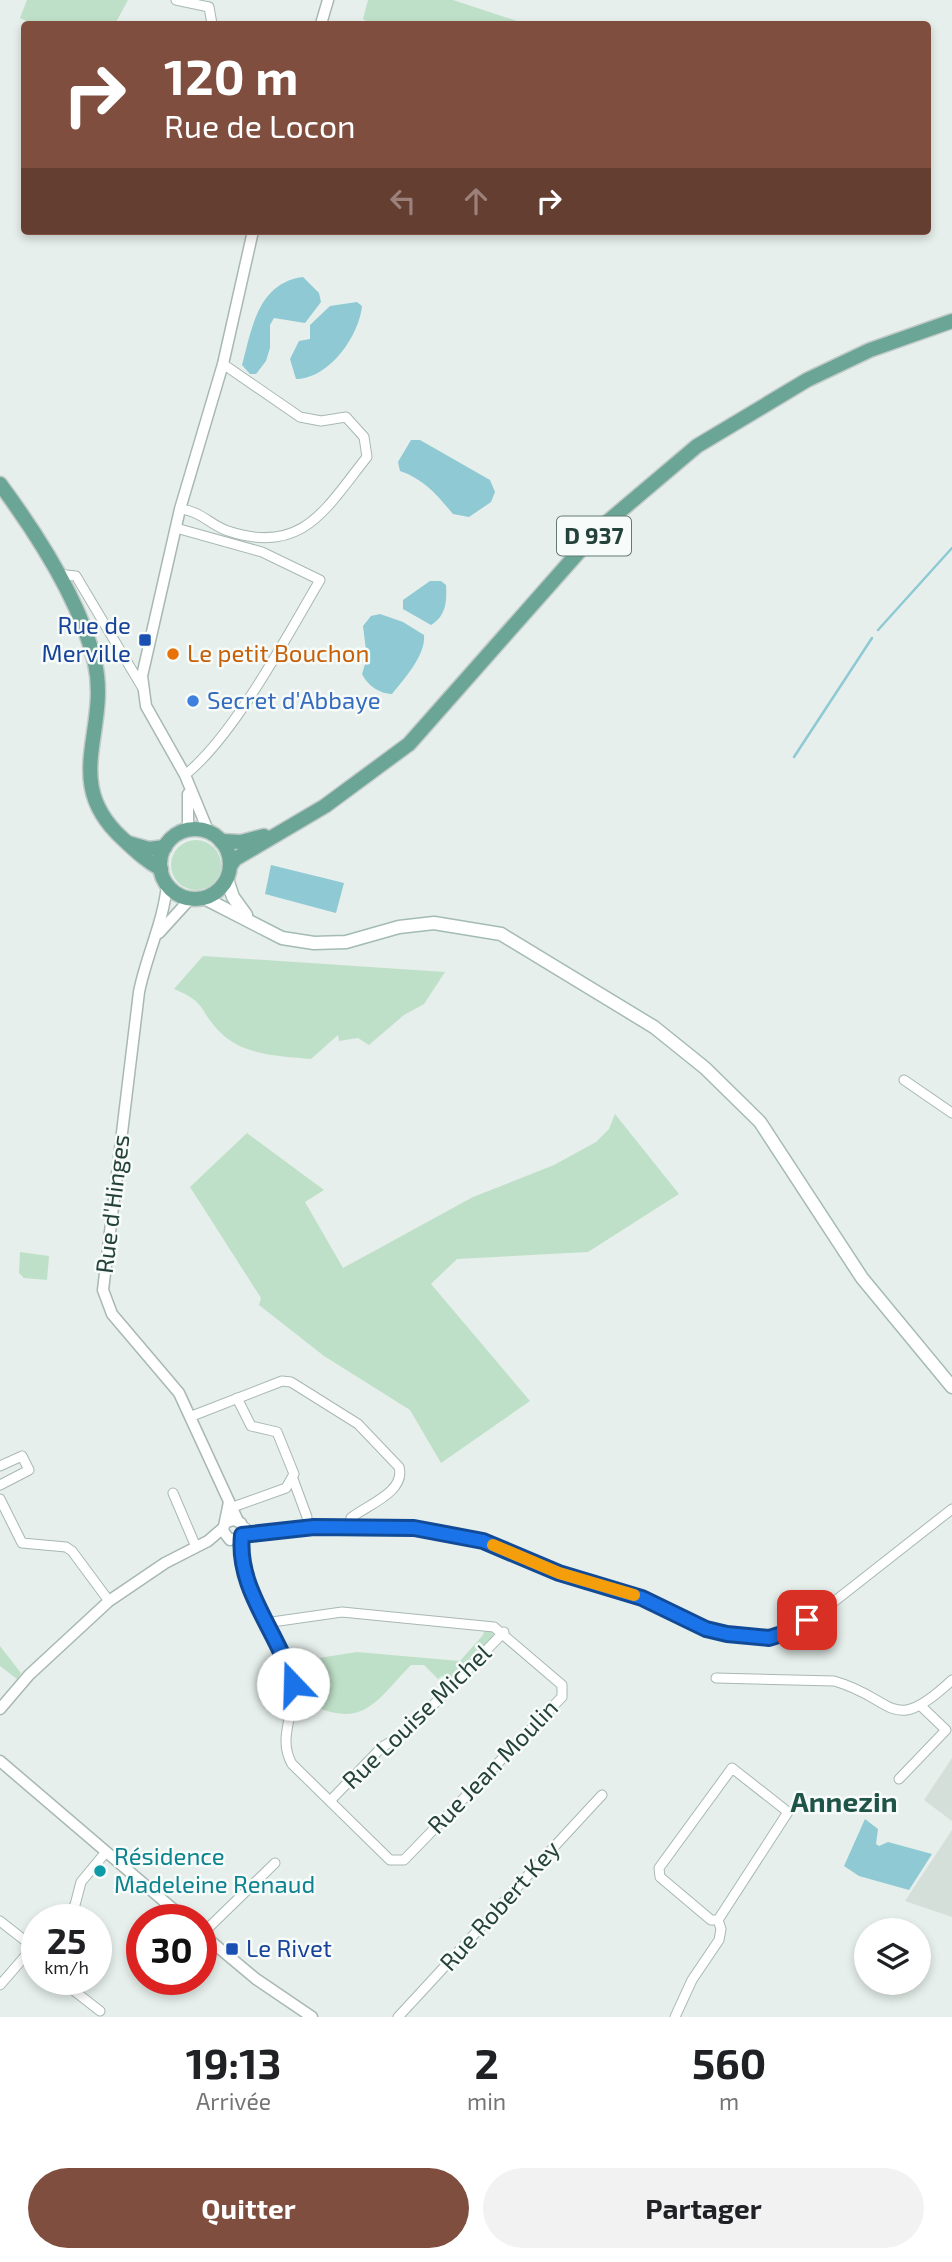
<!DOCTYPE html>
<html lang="fr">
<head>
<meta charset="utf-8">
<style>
  body { margin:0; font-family:"Exo 2",sans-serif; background:#f2f2f2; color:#202124; height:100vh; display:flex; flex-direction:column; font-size:26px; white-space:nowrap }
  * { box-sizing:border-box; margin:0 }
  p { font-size:23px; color:#757577 }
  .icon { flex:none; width:38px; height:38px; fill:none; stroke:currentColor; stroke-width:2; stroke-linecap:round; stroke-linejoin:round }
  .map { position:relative; height:2017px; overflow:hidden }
  .side { display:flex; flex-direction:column; background:#fff; flex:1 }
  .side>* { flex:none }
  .hud { position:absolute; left:21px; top:21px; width:910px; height:214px; border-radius:7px; box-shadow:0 4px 10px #0003; background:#7f4e3f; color:#fff; overflow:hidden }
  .fabs { position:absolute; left:854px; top:1918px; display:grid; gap:14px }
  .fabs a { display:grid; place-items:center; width:77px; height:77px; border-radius:50%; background:#fff; box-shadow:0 4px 10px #0003; font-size:35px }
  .speed { position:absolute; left:21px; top:1904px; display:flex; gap:14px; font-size:35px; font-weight:700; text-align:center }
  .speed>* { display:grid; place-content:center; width:91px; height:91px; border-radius:50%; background:#fff; box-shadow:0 4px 10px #0003; line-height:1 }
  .speed small { font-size:18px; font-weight:400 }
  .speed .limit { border:10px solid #d22; background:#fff; color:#111 }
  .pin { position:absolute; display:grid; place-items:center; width:60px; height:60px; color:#fff; margin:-30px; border-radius:14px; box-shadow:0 4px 10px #0006 }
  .me { position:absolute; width:77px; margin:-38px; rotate:339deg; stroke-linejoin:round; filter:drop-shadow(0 0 5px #0008) }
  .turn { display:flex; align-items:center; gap:24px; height:147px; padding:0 28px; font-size:32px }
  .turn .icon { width:91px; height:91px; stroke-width:2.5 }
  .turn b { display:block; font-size:49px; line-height:60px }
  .lanes { display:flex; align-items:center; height:66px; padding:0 28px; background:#0003; justify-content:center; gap:35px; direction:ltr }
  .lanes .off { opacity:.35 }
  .eta { display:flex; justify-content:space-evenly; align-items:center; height:119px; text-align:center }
  .eta b { font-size:42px; font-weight:700; line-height:49px }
  .button { display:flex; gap:14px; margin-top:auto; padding:14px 28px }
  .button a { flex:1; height:80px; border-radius:42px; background:#7f4e3f; color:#fff; font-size:28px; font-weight:700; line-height:80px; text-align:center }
  .button a+a { background:#f2f2f2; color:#202124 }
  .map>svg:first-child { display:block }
</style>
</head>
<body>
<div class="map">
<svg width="952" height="2017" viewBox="0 0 952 2017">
  <rect width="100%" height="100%" fill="#e6efeb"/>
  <g fill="#d4dfda">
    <polygon points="952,1758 952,1821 924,1800"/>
    <polygon points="952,1830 952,1917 905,1901"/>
  </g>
  <g fill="#bfe0c8">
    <polygon points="27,0 128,0 115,24 33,24 20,18"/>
    <polygon points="368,0 453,0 526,24 370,24 363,19"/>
    <circle cx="196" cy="865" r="25"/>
    <path d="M 203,956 L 445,972 L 424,1004 L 404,1015 L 369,1045 L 358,1038 L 339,1041 L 338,1035 L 311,1059 C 281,1056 243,1056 220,1032 C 198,1010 208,1003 174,989 Z"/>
    <polygon points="615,1114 679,1194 588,1252 457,1259 431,1284 530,1401 441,1463 410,1410 324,1356 259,1305 261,1298 190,1187 247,1133 324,1190 305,1202 343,1268 473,1197 554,1165 596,1142 609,1129"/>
    <polygon points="20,1252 49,1256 47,1280 24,1278 19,1273"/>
    <path d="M 485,1629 L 491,1630 L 494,1636 L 485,1646 L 479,1647 L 446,1687 L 442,1682 L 446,1679 L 442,1676 L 438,1679 L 424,1665 L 411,1665 C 374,1703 363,1731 306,1702 L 302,1667 L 297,1669 L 293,1662 L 357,1652 L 460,1661 L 483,1635 Z"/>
    <polygon points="0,1646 21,1673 17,1679 0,1666"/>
  </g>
  <g fill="#8ec9d4">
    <path d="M 303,277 L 319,293 L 321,302 L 305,323 L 274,318 L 270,325 L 270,348 L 266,361 L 256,374 L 250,374 L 242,365 C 252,328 258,283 303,277 Z"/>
    <path d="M 357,302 L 362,306 C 359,336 329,379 296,379 L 290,359 L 299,341 L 310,339 L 310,325 L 330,306 Z"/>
    <path d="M 411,440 L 420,440 L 490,480 L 495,492 L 491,502 L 469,517 L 453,514 C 438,496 424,479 400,471 L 398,462 Z"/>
    <path d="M 430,581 L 441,581 L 446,585 C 447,601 446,616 431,625 L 403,609 L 403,600 Z"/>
    <path d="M 380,614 L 403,622 L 424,635 C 426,655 404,679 392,694 C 380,694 367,685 362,674 L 367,658 L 363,626 L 371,616 Z"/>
    <polygon points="271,865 344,883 336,913 265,894"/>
    <polygon points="865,1819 878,1829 876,1844 879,1846 888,1842 932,1854 909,1890 859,1876 844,1866"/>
  </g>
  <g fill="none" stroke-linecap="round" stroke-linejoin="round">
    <g stroke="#8ec9d4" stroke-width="2.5">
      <polyline points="878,630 952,548"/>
      <polyline points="794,757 872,638"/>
    </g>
    <g stroke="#a8b8b2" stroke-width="11">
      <g id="minor">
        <polyline points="176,0 209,7 212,24"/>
        <path d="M 180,509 C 201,511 210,525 228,531 C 303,556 326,508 367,457 L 364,437 L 346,417 L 321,421 L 300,417 L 223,364"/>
        <path d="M 176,528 L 262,552 L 320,580 C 287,636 234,736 185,775"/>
        <polyline points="57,574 76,576 142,687"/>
        <polyline points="904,1080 952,1113"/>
        <path d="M 192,1416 L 282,1381 L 291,1382 L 358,1424 L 399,1467 C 406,1492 367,1505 351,1518 L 349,1527"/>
        <polyline points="0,1466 22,1456 29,1470 0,1485"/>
        <polyline points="293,1479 307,1517"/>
        <polyline points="173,1493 196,1547"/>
        <polyline points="0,1499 22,1543 66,1547 72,1551 109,1601"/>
        <polyline points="233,1507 286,1488 294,1474 277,1432 251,1426 237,1398"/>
        <polyline points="243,1526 252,1532 314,1527 414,1528 483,1541 559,1573 642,1598 706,1628 769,1638 788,1632 826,1608 952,1509"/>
        <path d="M 241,1537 C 243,1556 245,1578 252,1596 C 263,1626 290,1652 293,1685 C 295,1714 277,1738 292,1764 L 390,1860 L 404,1860 L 562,1697 L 562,1685 L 494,1627 L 342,1612 L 265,1623"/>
        <path d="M 716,1678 L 834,1681 C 896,1698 890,1738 952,1680"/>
        <polygon points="732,1768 788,1812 718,1920 711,1920 660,1877 659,1868"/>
        <polyline points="899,1779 946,1730 922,1707"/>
        <polyline points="330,1801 382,1747 406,1733 504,1632"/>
        <polyline points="64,1920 75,1905 81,1882 106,1852"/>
        <polyline points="0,1921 37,1950"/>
        <polyline points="202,1934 275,1863"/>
        <polyline points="59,1979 100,2011"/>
        <polyline points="0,1985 27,1954 33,1959 37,1955"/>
        <path d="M 398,2017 C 467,1943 533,1869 602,1795"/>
        <polyline points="675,2017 692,1980 719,1940 721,1929 718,1920"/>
      </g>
    </g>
    <g stroke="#a8b8b2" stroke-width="13">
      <g id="tertiary">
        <polyline points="321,24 328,0"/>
        <polyline points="188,831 188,794"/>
        <polyline points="209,833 185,775 146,706 142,676 180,509 223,364 253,231"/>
        <path d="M 167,884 C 164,921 146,956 139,992 L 103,1290 L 112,1314 L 179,1393 L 238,1521"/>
        <polyline points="159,933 190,899"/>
        <polyline points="227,1522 234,1520 241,1523 243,1531 241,1537 230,1540 223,1531 229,1502"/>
        <polyline points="0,1709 29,1675 109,1601 165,1563 208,1541 223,1528"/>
        <polyline points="0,1761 186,1920"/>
        <polyline points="201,1933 256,1979 312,2017"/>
      </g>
    </g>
    <g stroke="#a4bbb3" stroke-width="15">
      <g id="secondary">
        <polyline points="227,879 233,897 246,915"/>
        <polyline points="204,898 282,938 314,943 346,942 399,927 434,923 501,934 654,1027 705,1068 760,1122 862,1278 952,1387"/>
      </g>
    </g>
    <g stroke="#c2cac8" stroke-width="17">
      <g id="primary">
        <path d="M 0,484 C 37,534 81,602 95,663 C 110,731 60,782 123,839 C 136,851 146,861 161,869"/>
        <circle cx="195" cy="864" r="35"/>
        <polyline points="221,841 241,842 264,836"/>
        <polyline points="128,843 149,849 165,847"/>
        <polyline points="230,866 235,859 325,806 409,744 599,529 697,446 807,380 870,350 952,321"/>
      </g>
    </g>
    <use href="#minor" stroke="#fff" stroke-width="9"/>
    <use href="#tertiary" stroke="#fff" stroke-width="10"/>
    <use href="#secondary" stroke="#fff" stroke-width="12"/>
    <use href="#primary" stroke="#6aa596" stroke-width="14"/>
  </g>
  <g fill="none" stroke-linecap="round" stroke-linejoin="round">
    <g stroke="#114b97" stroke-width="18">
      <path id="route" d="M 293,1684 C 280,1634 236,1590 242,1535 L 314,1527 L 414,1528 L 483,1541 L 559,1573 L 642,1598 L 706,1629 L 727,1634 L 769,1638 L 788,1632 L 807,1620"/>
    </g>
    <use href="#route" stroke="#1a73e8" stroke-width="12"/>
    <polyline stroke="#f59e0b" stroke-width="12" points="493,1545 559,1573 634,1595"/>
  </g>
  <g fill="#1a4fb4" stroke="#f7fbf9" stroke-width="2.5">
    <rect x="138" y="633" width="14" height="14" rx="3.5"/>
    <rect x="225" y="1942" width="14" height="14" rx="3.5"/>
  </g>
  <circle fill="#e8710a" stroke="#f7fbf9" stroke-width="2.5" cx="173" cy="654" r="7"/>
  <circle fill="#3f7fe0" stroke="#f7fbf9" stroke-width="2.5" cx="193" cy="701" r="7"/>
  <circle fill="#0f9aa8" stroke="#f7fbf9" stroke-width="2.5" cx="100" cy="1871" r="7"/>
  <g text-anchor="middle" stroke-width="5" stroke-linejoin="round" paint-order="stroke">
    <rect fill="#f7fbf9" stroke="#637a73" stroke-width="2" x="557" y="516.5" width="74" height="39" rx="5"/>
    <g font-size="23" font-weight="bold" fill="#24423a">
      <text x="594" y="544">D 937</text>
    </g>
    <g font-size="24" fill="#164399" stroke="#f7fbf9" text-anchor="end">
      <text x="131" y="634">Rue de<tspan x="131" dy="28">Merville</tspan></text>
      <text x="246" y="1957" text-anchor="start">Le Rivet</text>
    </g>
    <g font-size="24" fill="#c56008" stroke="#f7fbf9" text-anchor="start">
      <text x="187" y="662">Le petit Bouchon</text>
    </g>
    <g font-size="24" fill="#366cbe" stroke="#f7fbf9" text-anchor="start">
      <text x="207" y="709">Secret d'Abbaye</text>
    </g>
    <g font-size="24" fill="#24423a" stroke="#f7fbf9">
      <text transform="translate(113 1204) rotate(-83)" y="8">Rue d'Hinges</text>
      <text transform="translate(417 1717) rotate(-44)" y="8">Rue Louise Michel</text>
      <text transform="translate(493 1767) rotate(-46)" y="8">Rue Jean Moulin</text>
      <text transform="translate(500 1906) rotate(-48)" y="8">Rue Robert Key</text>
    </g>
    <g font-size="24" fill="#0d838f" stroke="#f7fbf9" text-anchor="start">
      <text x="114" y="1865">Résidence<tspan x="114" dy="28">Madeleine Renaud</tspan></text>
    </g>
    <g font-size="28" font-weight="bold" fill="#1f5548" stroke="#f7fbf9">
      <text x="844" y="1812">Annezin</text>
    </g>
  </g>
</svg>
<div class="fabs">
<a><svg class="icon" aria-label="layers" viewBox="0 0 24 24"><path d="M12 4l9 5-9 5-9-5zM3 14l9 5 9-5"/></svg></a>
</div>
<div class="speed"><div>25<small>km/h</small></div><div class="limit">30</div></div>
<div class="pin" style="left:807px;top:1620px;background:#d93025"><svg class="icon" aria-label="arrive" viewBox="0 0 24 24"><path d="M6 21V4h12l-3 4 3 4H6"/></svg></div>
<svg class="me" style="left:293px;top:1684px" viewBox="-20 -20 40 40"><circle r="19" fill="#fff"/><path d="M0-13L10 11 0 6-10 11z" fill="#1a73e8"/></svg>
<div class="hud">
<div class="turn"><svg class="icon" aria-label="right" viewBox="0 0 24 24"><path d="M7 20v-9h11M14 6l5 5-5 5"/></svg><div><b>120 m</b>Rue de Locon</div></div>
<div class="lanes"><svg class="icon off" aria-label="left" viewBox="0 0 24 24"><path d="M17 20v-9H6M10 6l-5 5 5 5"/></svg><svg class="icon off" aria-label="ahead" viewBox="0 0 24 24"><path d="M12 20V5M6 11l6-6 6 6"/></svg><svg class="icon" aria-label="right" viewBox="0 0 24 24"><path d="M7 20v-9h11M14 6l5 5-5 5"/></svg></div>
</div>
</div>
<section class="side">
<div class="eta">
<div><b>19:13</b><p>Arrivée</p></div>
<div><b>2</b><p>min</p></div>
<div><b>560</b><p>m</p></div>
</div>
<div class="button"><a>Quitter</a><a>Partager</a></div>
</section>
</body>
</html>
